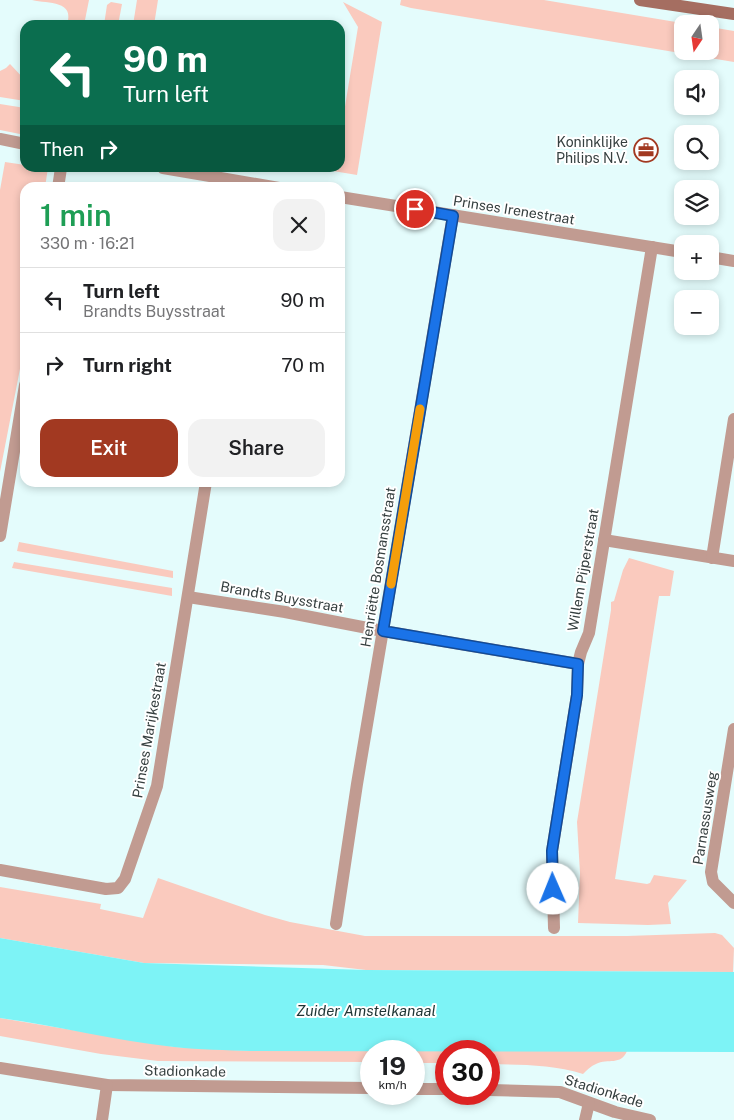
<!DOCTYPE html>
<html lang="en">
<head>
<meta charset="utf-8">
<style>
  body { margin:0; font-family:"Public Sans",sans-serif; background:#f2f2f2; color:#202124; height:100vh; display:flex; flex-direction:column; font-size:19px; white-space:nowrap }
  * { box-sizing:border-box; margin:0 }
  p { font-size:16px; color:#757577 }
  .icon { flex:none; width:28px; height:28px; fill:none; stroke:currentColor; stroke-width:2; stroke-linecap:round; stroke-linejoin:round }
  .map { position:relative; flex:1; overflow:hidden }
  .panel { position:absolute; left:20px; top:182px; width:325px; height:305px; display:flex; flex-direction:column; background:#fff; border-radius:15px; box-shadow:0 2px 8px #0003 }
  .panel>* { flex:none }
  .hud { position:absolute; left:20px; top:20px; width:325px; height:152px; border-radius:15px; box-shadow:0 2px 8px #0003; background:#0b6e4f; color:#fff; overflow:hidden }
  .needle { width:32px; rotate:193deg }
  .fabs { position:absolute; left:674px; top:15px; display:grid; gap:10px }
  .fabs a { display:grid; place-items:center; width:45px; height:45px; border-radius:10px; background:#fff; box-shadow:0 2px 8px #0003; font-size:25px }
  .speed { position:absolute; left:360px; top:1040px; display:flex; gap:10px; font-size:25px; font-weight:700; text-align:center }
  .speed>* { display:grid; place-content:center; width:65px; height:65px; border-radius:50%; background:#fff; box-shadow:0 2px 8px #0003; line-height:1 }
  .speed small { font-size:12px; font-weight:400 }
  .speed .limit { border:8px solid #d22; background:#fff; color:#111 }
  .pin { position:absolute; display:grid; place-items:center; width:42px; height:42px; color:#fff; margin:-21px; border:2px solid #fff; border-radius:50%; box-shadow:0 1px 5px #0007 }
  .me { position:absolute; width:55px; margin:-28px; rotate:359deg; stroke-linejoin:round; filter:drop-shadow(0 0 4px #0008) }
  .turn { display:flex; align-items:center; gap:18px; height:105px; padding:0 20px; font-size:22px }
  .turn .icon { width:65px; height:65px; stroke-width:2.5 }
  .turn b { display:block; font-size:35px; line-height:42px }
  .then { display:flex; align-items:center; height:48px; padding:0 20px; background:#0003; gap:10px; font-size:19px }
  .round { display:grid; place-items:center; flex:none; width:52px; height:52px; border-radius:15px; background:#f2f2f2 }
  .head { display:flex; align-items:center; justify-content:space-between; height:85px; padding:0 20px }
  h1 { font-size:30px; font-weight:600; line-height:38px; color:#1e9e55 }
  .primary-button { display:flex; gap:10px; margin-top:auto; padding:10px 20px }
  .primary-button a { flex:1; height:58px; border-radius:15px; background:#a23921; color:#fff; font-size:20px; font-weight:600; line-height:58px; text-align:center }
  .primary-button a+a { background:#f2f2f2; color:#202124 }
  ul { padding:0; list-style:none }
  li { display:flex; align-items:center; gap:15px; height:65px; padding:0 20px; border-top:1px solid #e0e0e0 }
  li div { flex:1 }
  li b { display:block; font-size:19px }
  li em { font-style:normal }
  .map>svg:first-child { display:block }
</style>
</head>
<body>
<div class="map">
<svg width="734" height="1120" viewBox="0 0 734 1120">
  <rect width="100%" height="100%" fill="#e4fcfc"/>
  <g fill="#facabe">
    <path d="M 32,0 L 89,0 L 84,25 L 67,25 C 75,0 49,4 32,0 Z"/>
    <polygon points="137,0 158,0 154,25 133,25"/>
    <polygon points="401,0 544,0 688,24 682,24 682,51 710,51 710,27 734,31 734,62 411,8 400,5"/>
    <polygon points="111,2 122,4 118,25 104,25 107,5"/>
    <polygon points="343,2 382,22 357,175 315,168 340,168 340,137 358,27"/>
    <polygon points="10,64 25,80 25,101 0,97 0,71 6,68"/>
    <polygon points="0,104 25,108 25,135 0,130"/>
    <polygon points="5,162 25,165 25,168 48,168 45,187 25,188 25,343 0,472 0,190"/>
    <polygon points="19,542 173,571 173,578 17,551"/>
    <polygon points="629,558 674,571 670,596 659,596 615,879 647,884 650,883 654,875 687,880 668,903 671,924 648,925 578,923 580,873 577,822 611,610 611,602 614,601 623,570"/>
    <polygon points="14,562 172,588 172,596 12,568"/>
    <polygon points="158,878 265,915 290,922 365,936 627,936 715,933 722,935 734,948 733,972 366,970 323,965 144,963 0,938 0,887 101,904 100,909 143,918"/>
    <path d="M 0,1018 L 175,1047 L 251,1051 L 627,1051 C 621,1066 608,1058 596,1064 C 591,1066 587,1070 583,1074 C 552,1064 521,1065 489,1064 L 489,1051 L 446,1051 L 446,1063 L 414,1063 L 414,1051 L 371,1051 L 371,1062 L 158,1061 L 101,1054 L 0,1036 Z"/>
  </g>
  <path fill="#7df3f6" d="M 0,938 L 144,963 L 366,970 L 734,972 L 734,1052 L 251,1051 C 226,1050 200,1050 174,1047 C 116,1041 58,1026 0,1018 Z"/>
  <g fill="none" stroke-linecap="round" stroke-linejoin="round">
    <g stroke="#c19b91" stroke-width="12">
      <polyline points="0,139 25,144"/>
      <polyline points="163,168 279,188"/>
      <polyline points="58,188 61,168"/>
      <polyline points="340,197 682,252"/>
      <polyline points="710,257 734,261"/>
      <polyline points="0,536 25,385"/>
      <polyline points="604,540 734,561"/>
      <polyline points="712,558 734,419"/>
      <polyline points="188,597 285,612 383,631 578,664"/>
      <polyline points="734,729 711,872 713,882 734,903"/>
      <polyline points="0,870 106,889 118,888 125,879 157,786 206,482"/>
      <polyline points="336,924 357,784 453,215"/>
      <polyline points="554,928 552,851 577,695 578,664 581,652 589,633 652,247"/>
      <polyline points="0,1068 107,1085 371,1088"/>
      <polyline points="414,1089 446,1089"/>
      <polyline points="489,1090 560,1092 615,1112 650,1120"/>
      <polyline points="102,1120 107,1085"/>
      <polyline points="585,1120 589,1103"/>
    </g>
    <polyline stroke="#a56e61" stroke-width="12" points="640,0 734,14"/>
  </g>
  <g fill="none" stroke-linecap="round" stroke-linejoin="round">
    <g stroke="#114b97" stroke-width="12">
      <polyline id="route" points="415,209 453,216 383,631 578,664 577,695 552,851 553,889"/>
    </g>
    <use href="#route" stroke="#1a73e8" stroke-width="9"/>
    <polyline stroke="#f59e0b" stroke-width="9" points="391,584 420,409"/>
  </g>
  <defs>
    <g id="office-ring" transform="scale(1.25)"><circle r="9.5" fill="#fff" stroke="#a23921" stroke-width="1.5"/><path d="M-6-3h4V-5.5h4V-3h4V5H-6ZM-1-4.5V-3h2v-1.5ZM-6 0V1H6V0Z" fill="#a23921"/></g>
  </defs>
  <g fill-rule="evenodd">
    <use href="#office-ring" x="646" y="150"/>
  </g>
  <g text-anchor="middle" stroke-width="4" stroke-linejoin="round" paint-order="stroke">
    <g font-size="14" fill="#353f3f" stroke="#fff" text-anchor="end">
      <text x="628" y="147">Koninklijke<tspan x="628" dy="16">Philips N.V.</tspan></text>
    </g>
    <g font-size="14" fill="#353f3f" stroke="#fff">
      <text transform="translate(514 210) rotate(9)" y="5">Prinses Irenestraat</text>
      <text transform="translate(378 567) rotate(-81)" y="5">Henriëtte Bosmansstraat</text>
      <text transform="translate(583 570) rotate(-80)" y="5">Willem Pijperstraat</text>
      <text transform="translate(282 597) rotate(10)" y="5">Brandts Buysstraat</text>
      <text transform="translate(149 730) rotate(-80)" y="5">Prinses Marijkestraat</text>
      <text transform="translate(705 818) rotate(-81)" y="5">Parnassusweg</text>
      <text transform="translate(185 1071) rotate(1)" y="5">Stadionkade</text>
      <text transform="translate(604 1091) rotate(17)" y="5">Stadionkade</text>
    </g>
    <g font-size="15" font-style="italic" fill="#1f3535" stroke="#fff">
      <text x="366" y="1016">Zuider Amstelkanaal</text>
    </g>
  </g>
</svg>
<div class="fabs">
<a><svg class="needle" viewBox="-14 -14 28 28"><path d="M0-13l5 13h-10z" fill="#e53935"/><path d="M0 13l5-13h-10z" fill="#757577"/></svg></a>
<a><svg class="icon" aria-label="sound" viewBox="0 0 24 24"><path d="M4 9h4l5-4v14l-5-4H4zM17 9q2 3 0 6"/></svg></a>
<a><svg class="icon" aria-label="search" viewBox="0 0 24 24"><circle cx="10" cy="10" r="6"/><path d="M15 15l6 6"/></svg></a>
<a><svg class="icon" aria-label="layers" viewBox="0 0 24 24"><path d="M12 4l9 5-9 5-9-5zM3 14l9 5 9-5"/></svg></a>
<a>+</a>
<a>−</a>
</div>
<div class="speed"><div>19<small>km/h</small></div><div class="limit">30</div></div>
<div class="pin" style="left:415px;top:209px;background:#d93025"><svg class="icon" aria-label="arrive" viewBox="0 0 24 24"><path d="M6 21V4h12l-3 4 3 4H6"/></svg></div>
<svg class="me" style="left:553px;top:889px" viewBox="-20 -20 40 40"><circle r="19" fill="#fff"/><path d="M0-13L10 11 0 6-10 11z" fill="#1a73e8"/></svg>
<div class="hud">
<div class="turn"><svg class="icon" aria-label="left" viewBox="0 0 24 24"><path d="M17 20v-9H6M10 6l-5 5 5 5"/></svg><div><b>90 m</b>Turn left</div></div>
<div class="then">Then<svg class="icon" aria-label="right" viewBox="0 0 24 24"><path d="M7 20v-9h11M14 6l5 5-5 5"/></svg></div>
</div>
<section class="panel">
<div class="head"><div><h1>1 min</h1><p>330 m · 16:21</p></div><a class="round"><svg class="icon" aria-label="close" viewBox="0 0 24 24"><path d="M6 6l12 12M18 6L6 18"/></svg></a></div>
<ul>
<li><svg class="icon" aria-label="left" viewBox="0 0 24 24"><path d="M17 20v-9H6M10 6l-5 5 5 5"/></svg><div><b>Turn left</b><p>Brandts Buysstraat</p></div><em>90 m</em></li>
<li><svg class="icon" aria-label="right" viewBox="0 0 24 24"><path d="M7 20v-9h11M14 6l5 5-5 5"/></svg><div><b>Turn right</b></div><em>70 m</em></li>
</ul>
<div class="primary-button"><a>Exit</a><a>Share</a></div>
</section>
</div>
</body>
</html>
